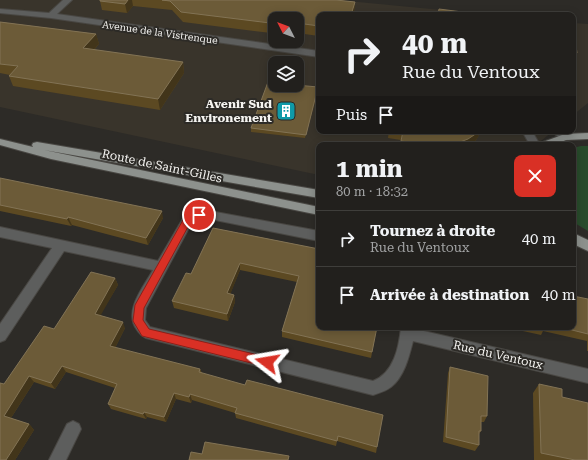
<!DOCTYPE html>
<html lang="fr">
<head>
<meta charset="utf-8">
<style>
  body { margin:0; font-family:"Roboto Serif",serif; background:#2e2d2a; color:#f1f3f6; height:100vh; display:flex; flex-direction:column; font-size:15px; white-space:nowrap }
  * { box-sizing:border-box; margin:0 }
  p { font-size:13px; color:#a2a3a4 }
  .icon { flex:none; width:22px; height:22px; fill:none; stroke:currentColor; stroke-width:2; stroke-linecap:round; stroke-linejoin:round }
  .map { position:relative; flex:1; overflow:hidden }
  .sheet { position:absolute; left:316px; top:142px; width:260px; height:188px; display:flex; flex-direction:column; background:#22201d; border-radius:8px; box-shadow:0 2px 10px #0003,0 0 0 1px #3f3e3b }
  .sheet>* { flex:none }
  .guide { position:absolute; left:316px; top:12px; width:260px; height:122px; border-radius:8px; box-shadow:0 2px 10px #0003,0 0 0 1px #3f3e3b; background:#22201d; color:#f1f3f6; overflow:hidden }
  .needle { width:26px; rotate:312deg }
  .tools { position:absolute; left:268px; top:12px; display:grid; gap:8px }
  .tools a { display:grid; place-items:center; width:36px; height:36px; border-radius:8px; background:#22201d; box-shadow:0 2px 10px #0003,0 0 0 1px #3f3e3b; font-size:20px }
  .pin { position:absolute; display:grid; place-items:center; width:34px; height:34px; color:#fff; margin:-17px; border:2px solid #fff; border-radius:50%; box-shadow:0 1px 4px #0007 }
  .me { position:absolute; width:44px; margin:-22px; rotate:284deg; stroke-linejoin:round; filter:drop-shadow(0 0 3px #0008) }
  .turn { display:flex; align-items:center; gap:14px; height:84px; padding:0 20px; font-size:18px }
  .turn .icon { width:52px; height:52px; stroke-width:2.5 }
  .turn b { display:block; font-size:28px; line-height:34px }
  .then { display:flex; align-items:center; height:38px; padding:0 20px; background:#0003; gap:8px; font-size:15px }
  .round { display:grid; place-items:center; flex:none; width:42px; height:42px; border-radius:8px; background:#2e2d2a }
  .head { display:flex; align-items:center; justify-content:space-between; height:68px; padding:0 20px }
  h1 { font-size:24px; font-weight:700; line-height:30px }
  ul { padding:0; list-style:none }
  li { display:flex; align-items:center; gap:12px; height:56px; padding:0 20px; border-top:1px solid #3f3e3b }
  li div { flex:1 }
  li b { display:block; font-size:15px }
  li em { font-style:normal }
  .map>svg:first-child { display:block }
</style>
</head>
<body>
<div class="map">
<svg width="588" height="460" viewBox="0 0 588 460">
  <rect width="100%" height="100%" fill="#2d2b27"/>
  <g fill="#39342b" fill-rule="evenodd">
    <path d="M 0,0 L 337,0 L 494,15 L 319,15 L 319,131 L 553,131 L 536,145 L 319,145 L 319,175 L 0,107 ZM 275,19 L 297,19 L 297,41 L 275,41 ZM 275,63 L 297,63 L 297,85 L 275,85 Z"/>
    <polygon points="573,23 588,24 588,103 573,115"/>
  </g>
  <polygon fill="#284b2b" points="581,146 588,146 588,231 573,222 573,148"/>
  <g fill="none" stroke-linecap="round" stroke-linejoin="round">
    <g stroke="#494743" stroke-width="2">
      <g id="minor">
        <polygon points="63,0 72,0 57,14 319,51 319,57 51,18 0,13 0,9 49,13"/>
        <polygon points="522,131 532,131 540,145 530,145"/>
        <polygon points="551,131 563,131 570,137 569,139 561,139"/>
        <path d="M 199,211 L 210,211 L 319,231 L 319,241 L 210,219 L 201,219 L 190,226 L 146,308 L 145,320 L 150,327 L 373,381 C 394,373 399,347 401,327 L 415,327 L 415,329 L 588,369 L 588,383 L 413,341 C 409,357 404,377 391,387 C 386,391 379,393 373,395 L 146,338 C 141,336 140,334 137,330 C 123,311 143,288 153,270 L 64,251 L 5,340 L 0,342 L 0,324 L 52,248 L 0,237 L 0,227 L 158,261 L 182,220 Z"/>
        <polygon points="73,421 79,424 81,429 66,460 49,460 67,424"/>
      </g>
    </g>
    <g stroke="#494743" stroke-width="2">
      <g id="major">
        <polygon points="588,133 588,139 566,140 554,145 539,145 540,143 565,134"/>
        <polygon points="0,139 33,147 32,145 33,143 37,142 319,190 319,198 44,150 319,207 319,215 51,159 0,145"/>
        <polygon points="573,233 588,240 588,251 573,244"/>
      </g>
    </g>
    <use href="#minor" fill="#5d5e5d" fill-rule="evenodd"/>
    <use href="#major" fill="#8d918d" fill-rule="evenodd"/>
  </g>
  <g fill="#5c4922">
    <polygon points="100,0 336,0 355,2 354,12 353,15 319,15 319,36 297,33 297,19 275,19 275,30 272,30 271,33 183,22 172,10 133,6 127,13 102,10 100,1"/>
    <polygon points="0,22 96,34 99,44 94,50 183,62 184,73 160,110 13,86 9,76 10,75 0,73"/>
    <polygon points="573,24 577,53 573,63"/>
    <polygon points="318,91 305,138 251,132 251,128"/>
    <polygon points="389,131 480,131 478,137 474,143 471,145 400,145 401,140 388,138"/>
    <polygon points="0,178 163,218 148,245 72,225 71,226 0,211"/>
    <polygon points="213,228 319,249 377,327 371,358 282,337 282,331 297,282 240,270 230,294 234,295 235,302 228,321 174,308 172,301 191,274"/>
    <polygon points="115,278 118,285 100,315 125,328 115,348 200,369 202,373 377,447 376,453 337,441 336,446 236,418 235,413 192,400 191,403 176,399 166,422 147,417 146,419 111,409 108,404 115,388 66,372 55,389 34,382 11,418 29,424 34,430 15,460 4,384 54,329"/>
    <polygon points="588,299 588,351 587,351 587,341 543,331 541,335 504,327 573,327"/>
    <polygon points="450,367 487,416 484,422 481,422 481,431 479,434 479,445 475,451 443,442 448,373"/>
    <polygon points="539,384 562,397 588,460 534,460 533,393"/>
  </g>
  <g fill="#42351a">
    <polygon points="128,0 132,0 133,6 127,13 125,4"/>
    <polygon points="355,2 354,12 353,15 351,15"/>
    <polygon points="272,20 272,30 271,33 270,23"/>
    <polygon points="96,34 99,44 86,58 83,48"/>
    <polygon points="183,62 184,73 160,110 158,99"/>
    <polygon points="318,87 318,91 305,138 306,135"/>
    <polygon points="478,131 480,131 478,137 474,143 471,145 459,145 460,142"/>
    <polygon points="162,211 163,218 148,245 146,238"/>
    <polygon points="68,217 72,225 71,226 67,219"/>
    <polygon points="240,263 240,270 228,300 227,293"/>
    <polygon points="115,278 118,285 98,320 95,314"/>
    <polygon points="234,295 235,302 228,321 227,314"/>
    <polygon points="123,322 125,328 113,352 110,346"/>
    <polygon points="62,366 66,372 55,389 51,383"/>
    <polygon points="29,376 34,382 9,421 4,416"/>
    <polygon points="174,393 176,399 166,422 164,417"/>
    <polygon points="190,394 192,400 191,403 189,397"/>
    <polygon points="144,412 147,417 146,419 143,414"/>
    <polygon points="29,424 34,430 15,460 6,460"/>
  </g>
  <g fill="#6c5b38" stroke="#827355">
    <polygon points="100,0 128,0 125,4 100,1"/>
    <polygon points="162,0 336,0 355,2 351,15 319,15 319,26 297,23 297,19 275,19 275,21 272,20 270,23 181,12 170,1"/>
    <polygon points="439,9 486,15 438,15"/>
    <polygon points="0,22 96,34 83,48 183,62 158,99 9,76 18,66 0,64"/>
    <polygon points="573,24 577,53 573,53"/>
    <polygon points="268,82 275,83 275,85 296,85 318,87 306,135 251,128"/>
    <polygon points="403,131 478,131 477,133 468,139 460,142 445,144 423,142 423,144 401,141"/>
    <polygon points="0,178 162,211 146,238 68,217 67,219 0,205"/>
    <polygon points="213,228 319,249 319,327 377,327 372,352 282,331 299,276 240,263 227,293 234,295 227,314 172,301 186,273 191,274"/>
    <polygon points="91,272 115,278 95,314 123,322 110,346 200,369 199,372 245,385 247,380 383,415 377,447 338,436 337,441 235,413 237,408 190,394 189,397 174,393 164,417 144,412 143,414 108,404 117,384 62,366 51,383 29,376 4,416 29,424 6,460 0,460 0,383 4,384 44,326 54,329"/>
    <polygon points="573,296 588,299 588,334 560,327 573,327"/>
    <polygon points="450,367 488,376 487,416 481,416 481,431 479,431 479,445 446,437"/>
    <polygon points="539,384 562,389 562,397 588,403 588,460 575,460 541,453"/>
    <polygon points="205,442 289,456 288,460 189,460 191,452 202,454"/>
  </g>
  <polygon fill="#d93025" stroke="#8d1f18" points="199,211 203,215 189,225 144,308 143,320 149,329 267,357 271,358 272,362 271,365 267,367 146,337 142,336 133,321 135,305 183,220"/>
  <defs>
    <g id="building-square" transform="scale(1)"><rect x="-9" y="-9" width="18" height="18" rx="4" fill="#0f9aa8" stroke="#2d2b27"/><path d="M-4-6H4V6H1V3H-1V6H-4ZM-2.5-4.3h1.7v1.8h-1.7ZM.8-4.3h1.7v1.8H.8ZM-2.5-1h1.7V.8h-1.7ZM.8-1h1.7V.8H.8Z" fill="#fff"/></g>
  </defs>
  <g fill-rule="evenodd">
    <use href="#building-square" x="286" y="111"/>
  </g>
  <g text-anchor="middle" stroke-width="4" stroke-linejoin="round" paint-order="stroke">
    <g font-size="10" fill="#f5f4f1" stroke="#2d2b27">
      <text transform="translate(160 32) rotate(8)" y="4">Avenue de la Vistrenque</text>
    </g>
    <g font-size="12" font-weight="bold" fill="#f5f4f1" stroke="#2d2b27" text-anchor="end">
      <text x="272" y="108">Avenir Sud<tspan x="272" dy="14">Environement</tspan></text>
    </g>
    <g font-size="12" fill="#f5f4f1" stroke="#2d2b27">
      <text transform="translate(162 166) rotate(12)" y="4">Route de Saint-Gilles</text>
      <text transform="translate(498 355) rotate(13)" y="4">Rue du Ventoux</text>
    </g>
  </g>
</svg>
<div class="tools">
<a><svg class="needle" viewBox="-14 -14 28 28"><path d="M0-13l5 13h-10z" fill="#e53935"/><path d="M0 13l5-13h-10z" fill="#a2a3a4"/></svg></a>
<a><svg class="icon" aria-label="layers" viewBox="0 0 24 24"><path d="M12 4l9 5-9 5-9-5zM3 14l9 5 9-5"/></svg></a>
</div>
<div class="pin" style="left:199px;top:215px;background:#d93025"><svg class="icon" aria-label="arrive" viewBox="0 0 24 24"><path d="M6 21V4h12l-3 4 3 4H6"/></svg></div>
<svg class="me" style="left:267px;top:362px" viewBox="-20 -20 40 40"><path d="M0-17L14 15 0 8-14 15z" fill="#d93025" stroke="#fff" stroke-width="4"/></svg>
<div class="guide">
<div class="turn"><svg class="icon" aria-label="right" viewBox="0 0 24 24"><path d="M7 20v-9h11M14 6l5 5-5 5"/></svg><div><b>40 m</b>Rue du Ventoux</div></div>
<div class="then">Puis<svg class="icon" aria-label="arrive" viewBox="0 0 24 24"><path d="M6 21V4h12l-3 4 3 4H6"/></svg></div>
</div>
<section class="sheet">
<div class="head"><div><h1>1 min</h1><p>80 m · 18:32</p></div><a class="round" style="background:#d93025;color:#fff"><svg class="icon" aria-label="close" viewBox="0 0 24 24"><path d="M6 6l12 12M18 6L6 18"/></svg></a></div>
<ul>
<li><svg class="icon" aria-label="right" viewBox="0 0 24 24"><path d="M7 20v-9h11M14 6l5 5-5 5"/></svg><div><b>Tournez à droite</b><p>Rue du Ventoux</p></div><em>40 m</em></li>
<li><svg class="icon" aria-label="arrive" viewBox="0 0 24 24"><path d="M6 21V4h12l-3 4 3 4H6"/></svg><div><b>Arrivée à destination</b></div><em>40 m</em></li>
</ul>
</section>
</div>
</body>
</html>
